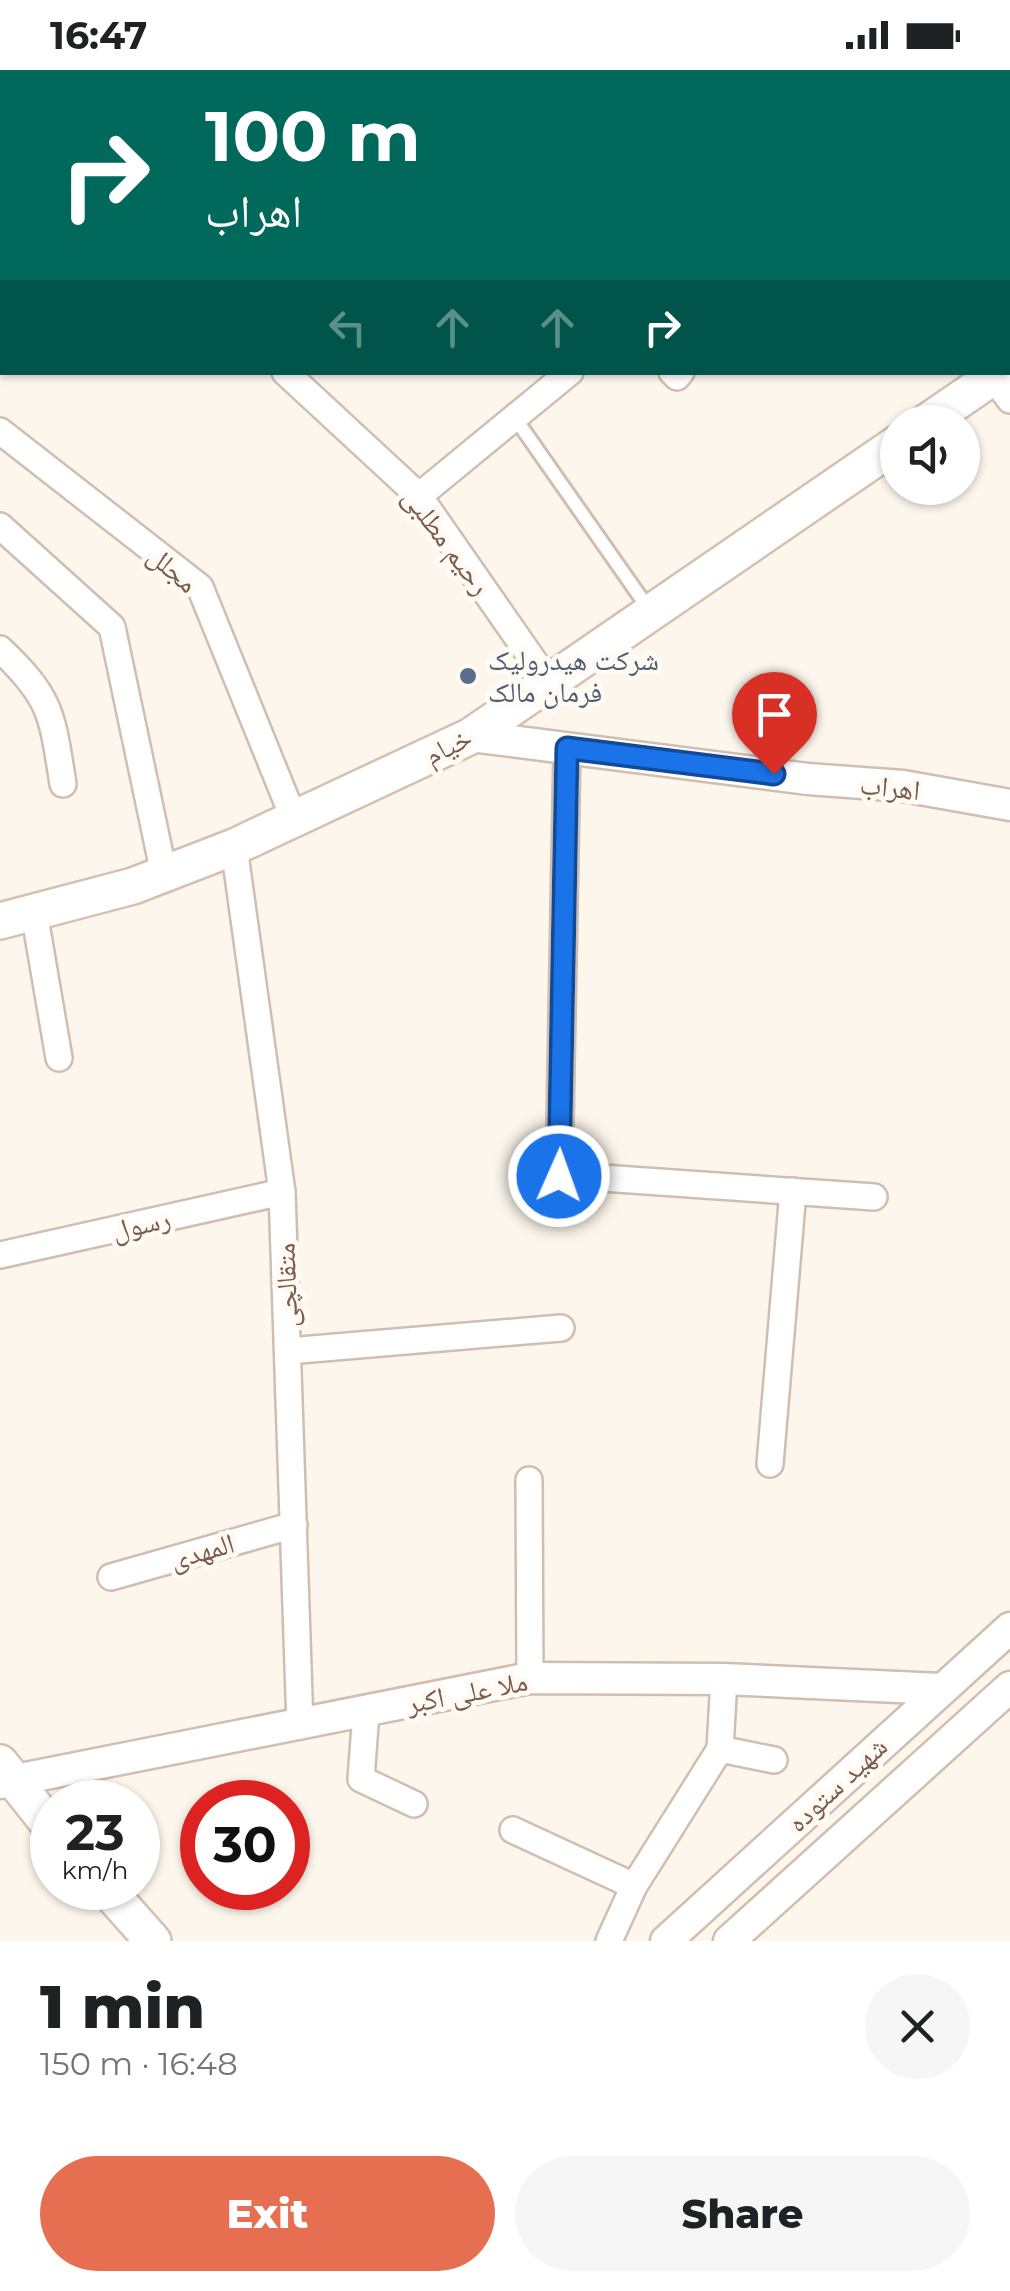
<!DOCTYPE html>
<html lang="en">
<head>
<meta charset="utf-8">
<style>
  body { margin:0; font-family:Montserrat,"Noto Naskh Arabic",sans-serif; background:#f6f6f6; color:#202124; height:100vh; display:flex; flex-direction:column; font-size:38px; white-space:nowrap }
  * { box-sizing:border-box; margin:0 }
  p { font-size:32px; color:#757577 }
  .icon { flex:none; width:55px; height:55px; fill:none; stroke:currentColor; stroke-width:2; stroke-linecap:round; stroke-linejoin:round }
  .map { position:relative; height:1871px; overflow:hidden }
  .drawer { display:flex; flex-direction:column; background:#fff; flex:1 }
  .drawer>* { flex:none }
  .banner { position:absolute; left:0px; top:0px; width:1010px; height:305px; box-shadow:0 2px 8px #0004; background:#00695c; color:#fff; overflow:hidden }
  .controls { position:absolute; left:880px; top:335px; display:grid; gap:20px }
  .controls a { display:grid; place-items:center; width:100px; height:100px; border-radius:50%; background:#fff; box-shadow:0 2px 8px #0004; font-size:50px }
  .speed { position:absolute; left:30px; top:1710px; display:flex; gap:20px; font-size:50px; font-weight:700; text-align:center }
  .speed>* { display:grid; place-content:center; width:130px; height:130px; border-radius:50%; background:#fff; box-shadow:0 2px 8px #0004; line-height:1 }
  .speed small { font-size:25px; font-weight:400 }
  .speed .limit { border:15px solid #d22; background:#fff; color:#111 }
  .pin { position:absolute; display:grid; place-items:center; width:85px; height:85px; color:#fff; margin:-102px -42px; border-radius:50% 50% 50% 0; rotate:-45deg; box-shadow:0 0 10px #0007 }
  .pin .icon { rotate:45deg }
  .me { position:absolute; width:110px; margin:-55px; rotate:2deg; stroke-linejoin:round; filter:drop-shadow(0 0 8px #0008) }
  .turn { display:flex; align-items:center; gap:35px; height:210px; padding:0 40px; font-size:45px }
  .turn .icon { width:130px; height:130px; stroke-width:2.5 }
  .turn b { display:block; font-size:70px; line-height:85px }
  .lanes { display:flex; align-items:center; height:95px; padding:0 40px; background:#0003; justify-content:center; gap:50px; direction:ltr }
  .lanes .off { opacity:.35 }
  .round { display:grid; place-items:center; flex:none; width:105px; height:105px; border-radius:52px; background:#f6f6f6 }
  .overview { display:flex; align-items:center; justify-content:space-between; height:170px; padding:0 40px }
  h1 { font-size:60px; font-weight:800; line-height:75px }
  .cta { display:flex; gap:20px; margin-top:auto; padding:20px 40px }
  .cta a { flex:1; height:115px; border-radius:60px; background:#e76f51; color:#fff; font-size:40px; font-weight:800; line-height:115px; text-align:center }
  .cta a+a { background:#f6f6f6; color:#202124 }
  .status { display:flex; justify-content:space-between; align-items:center; height:70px; padding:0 50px; background:#fff; direction:ltr }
  .status svg { height:28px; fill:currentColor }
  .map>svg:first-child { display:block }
</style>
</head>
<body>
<div class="status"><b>16:47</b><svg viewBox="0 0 49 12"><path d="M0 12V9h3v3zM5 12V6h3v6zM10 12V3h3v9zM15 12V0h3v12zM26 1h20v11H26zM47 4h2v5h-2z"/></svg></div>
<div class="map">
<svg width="1010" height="1871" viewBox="0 0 1010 1871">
  <rect width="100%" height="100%" fill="#fdf6ec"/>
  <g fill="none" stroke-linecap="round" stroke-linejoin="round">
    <g stroke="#d1beb0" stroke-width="18">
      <polyline id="service" points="515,348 648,538"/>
    </g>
    <g stroke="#d1beb0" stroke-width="30">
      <g id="minor">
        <polyline points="267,0 269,2"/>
        <polyline points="538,0 542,2"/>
        <polyline points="676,2 677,0"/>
        <polyline points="0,40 2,42"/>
        <polyline points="285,302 419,426 549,613"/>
        <polyline points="672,302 677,307 681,302"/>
        <polyline points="993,307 1010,330"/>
        <polyline points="0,361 200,517 294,749"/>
        <polyline points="419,426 570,302"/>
        <polyline points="0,456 112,557 164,804"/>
        <path d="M 0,579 C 53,629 52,646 63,714"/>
        <polyline points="567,678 559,1105 874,1127"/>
        <polyline points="234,777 282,1122 300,1656"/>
        <polyline points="34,842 59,988"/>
        <polyline points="0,1185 282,1122"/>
        <polyline points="288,1281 561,1258"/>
        <polyline points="770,1394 793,1121"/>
        <polyline points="529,1410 530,1608"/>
        <polyline points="111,1507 294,1455"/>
        <polyline points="366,1642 361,1709 414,1734"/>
        <polyline points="720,1679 724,1609"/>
        <polyline points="513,1760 634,1816"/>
        <polyline points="609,1871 634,1816 720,1679 774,1690"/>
      </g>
    </g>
    <g stroke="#d1beb0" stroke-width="35">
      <g id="tertiary">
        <polyline points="471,666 808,709 903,716 1010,735"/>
        <polyline points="0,1713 530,1608 724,1609 941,1619"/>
        <polyline points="666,1871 1010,1558"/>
        <polyline points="729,1871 1010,1617"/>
      </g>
    </g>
    <g stroke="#d6c0b0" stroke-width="40">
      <g id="secondary">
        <polyline points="927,352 1000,302"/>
        <polyline points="0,851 133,816 234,777 471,666 898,373"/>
        <polyline points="0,1693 52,1758"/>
        <polyline points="106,1818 153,1871"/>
      </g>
    </g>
    <use href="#service" stroke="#fff" stroke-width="12"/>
    <use href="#minor" stroke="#fff" stroke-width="25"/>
    <use href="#tertiary" stroke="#fff" stroke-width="30"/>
    <use href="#secondary" stroke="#fff" stroke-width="35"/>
  </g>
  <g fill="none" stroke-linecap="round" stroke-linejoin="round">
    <g stroke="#114b97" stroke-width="25">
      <polyline id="route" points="559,1106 567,678 774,704"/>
    </g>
    <use href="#route" stroke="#1a73e8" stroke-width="18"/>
  </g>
  <circle fill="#5c6f8a" stroke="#fffaf3" stroke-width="4" cx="468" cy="606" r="10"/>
  <g text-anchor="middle" stroke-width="10" stroke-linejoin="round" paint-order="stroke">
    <g font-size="28" fill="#7a5c4d" stroke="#fffaf3">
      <text transform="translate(447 471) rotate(53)" y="10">رحیم مطلبی</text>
      <text transform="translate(173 499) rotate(41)" y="10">مجلل</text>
      <text transform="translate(448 676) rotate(-27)" y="10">خیام</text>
      <text transform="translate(890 717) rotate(6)" y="10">اهراب</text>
      <text transform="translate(141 1154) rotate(-13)" y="10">رسول</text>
      <text transform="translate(286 1215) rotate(-92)" y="10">متقالچی</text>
      <text transform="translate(202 1481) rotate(-16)" y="10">المهدی</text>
      <text transform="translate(467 1622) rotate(-11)" y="10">ملا علی اکبر</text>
      <text transform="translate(837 1714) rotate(-43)" y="10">شهید ستوده</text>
    </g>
    <g font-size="28" fill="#4e5e75" stroke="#fffaf3" text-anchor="start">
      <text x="488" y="600">شرکت هیدرولیک<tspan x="488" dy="32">فرمان مالک</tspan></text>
    </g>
  </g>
</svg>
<div class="controls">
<a><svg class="icon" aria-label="sound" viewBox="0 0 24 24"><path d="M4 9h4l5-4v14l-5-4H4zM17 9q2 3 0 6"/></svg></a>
</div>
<div class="speed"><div>23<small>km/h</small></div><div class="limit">30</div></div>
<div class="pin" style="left:774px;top:704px;background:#d93025"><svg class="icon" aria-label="arrive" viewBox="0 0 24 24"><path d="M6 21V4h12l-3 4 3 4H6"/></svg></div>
<svg class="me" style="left:559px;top:1106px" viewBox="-20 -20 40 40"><circle r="17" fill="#1a73e8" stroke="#fff" stroke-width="3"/><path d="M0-11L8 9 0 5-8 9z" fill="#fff"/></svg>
<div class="banner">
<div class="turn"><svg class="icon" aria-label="right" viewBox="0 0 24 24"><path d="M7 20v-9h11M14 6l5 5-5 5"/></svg><div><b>100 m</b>اهراب</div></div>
<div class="lanes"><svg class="icon off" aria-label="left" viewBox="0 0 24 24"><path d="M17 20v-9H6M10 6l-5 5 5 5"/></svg><svg class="icon off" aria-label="ahead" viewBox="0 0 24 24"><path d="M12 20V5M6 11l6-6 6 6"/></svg><svg class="icon off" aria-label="ahead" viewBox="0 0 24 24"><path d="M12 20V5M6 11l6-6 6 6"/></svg><svg class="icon" aria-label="right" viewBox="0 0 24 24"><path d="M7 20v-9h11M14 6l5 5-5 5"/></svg></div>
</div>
</div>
<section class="drawer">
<div class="overview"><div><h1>1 min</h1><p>150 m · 16:48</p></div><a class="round"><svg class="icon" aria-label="close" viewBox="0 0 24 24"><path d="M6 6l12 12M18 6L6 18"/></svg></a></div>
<div class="cta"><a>Exit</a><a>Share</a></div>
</section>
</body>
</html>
